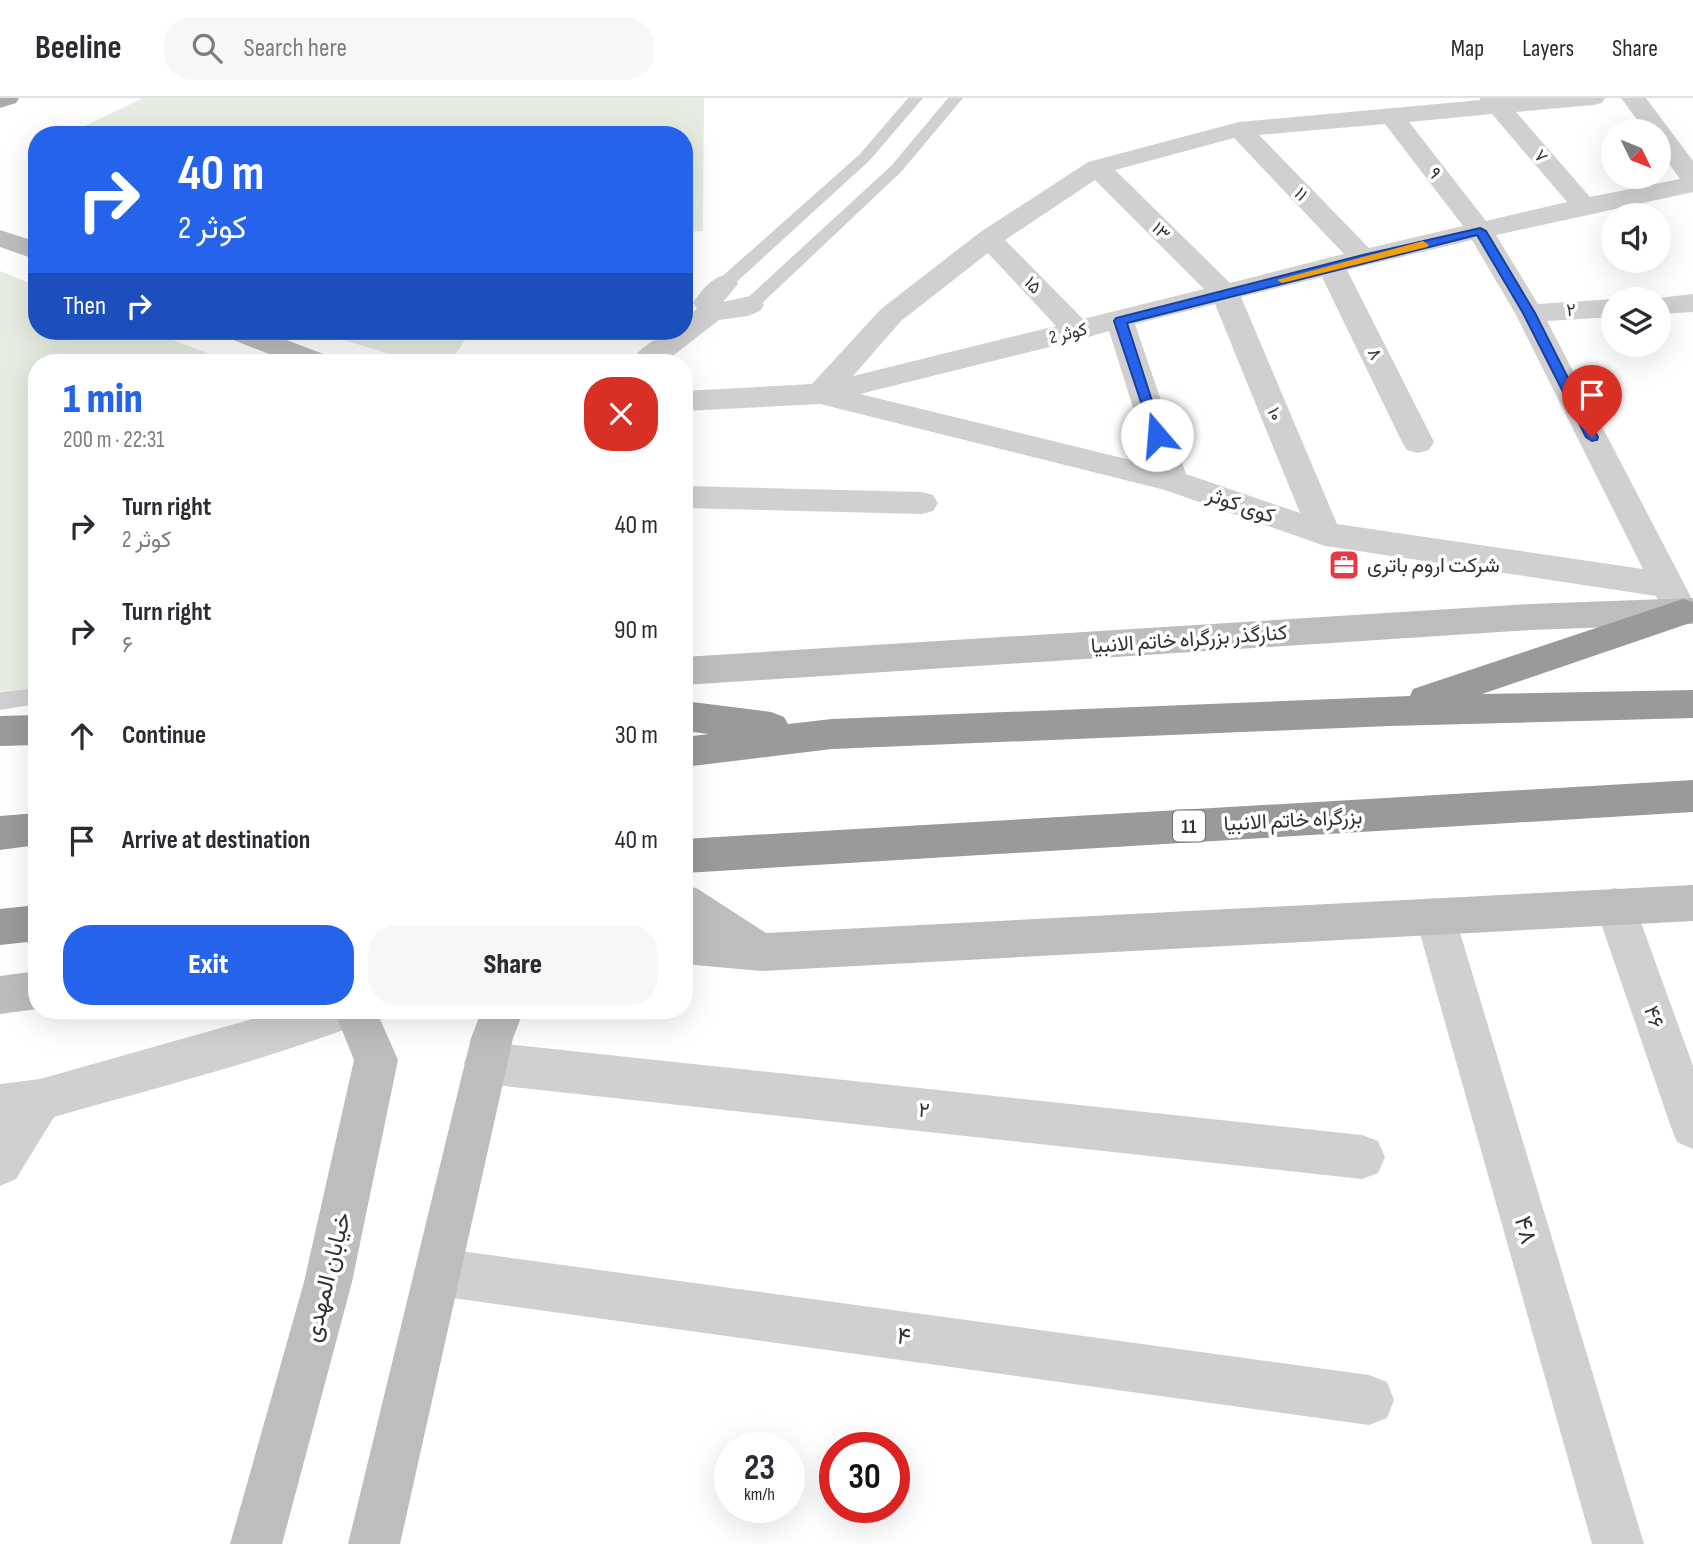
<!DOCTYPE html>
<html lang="en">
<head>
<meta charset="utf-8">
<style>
  body { margin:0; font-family:"Sofia Sans Condensed",Vazirmatn,sans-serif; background:#f7f7f7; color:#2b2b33; height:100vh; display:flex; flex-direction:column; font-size:26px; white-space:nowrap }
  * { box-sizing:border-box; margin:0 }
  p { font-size:23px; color:#7c7c81 }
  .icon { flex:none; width:38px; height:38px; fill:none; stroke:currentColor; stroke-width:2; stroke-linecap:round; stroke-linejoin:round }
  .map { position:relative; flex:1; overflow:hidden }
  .panel { position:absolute; left:28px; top:256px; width:665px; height:665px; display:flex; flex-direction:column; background:#fff; border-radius:28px; box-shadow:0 7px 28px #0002 }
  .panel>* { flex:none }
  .top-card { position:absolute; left:28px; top:28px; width:665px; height:214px; border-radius:28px; box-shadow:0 7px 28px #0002; background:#2563eb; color:#fff; overflow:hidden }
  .needle { width:46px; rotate:133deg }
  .fabs { position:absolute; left:1601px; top:21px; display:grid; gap:14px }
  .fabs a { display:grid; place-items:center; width:70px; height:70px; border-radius:50%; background:#fff; box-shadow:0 7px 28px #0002; font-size:35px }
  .speed { position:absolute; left:714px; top:1334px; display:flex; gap:14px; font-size:35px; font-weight:700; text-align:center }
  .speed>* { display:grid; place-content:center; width:91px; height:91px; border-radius:50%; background:#fff; box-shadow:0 7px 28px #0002; line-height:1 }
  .speed small { font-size:18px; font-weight:400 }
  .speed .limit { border:10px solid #d22; background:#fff; color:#111 }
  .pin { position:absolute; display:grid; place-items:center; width:60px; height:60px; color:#fff; margin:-72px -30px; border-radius:50% 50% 50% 0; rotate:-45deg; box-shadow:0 0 7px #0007 }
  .pin .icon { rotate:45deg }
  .me { position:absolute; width:77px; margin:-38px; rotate:342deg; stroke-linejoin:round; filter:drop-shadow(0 0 5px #0008) }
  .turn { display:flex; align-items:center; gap:24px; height:147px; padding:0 35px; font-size:32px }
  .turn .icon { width:91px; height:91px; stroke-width:2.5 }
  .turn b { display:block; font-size:49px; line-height:60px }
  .then { display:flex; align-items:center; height:66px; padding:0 35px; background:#0003; gap:14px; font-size:26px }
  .round { display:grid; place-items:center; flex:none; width:74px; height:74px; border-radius:28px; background:#f7f7f7 }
  .head { display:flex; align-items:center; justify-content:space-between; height:119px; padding:0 35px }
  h1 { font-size:42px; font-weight:800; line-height:52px; color:#2563eb }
  .button { display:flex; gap:14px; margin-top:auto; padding:14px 35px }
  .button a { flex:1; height:80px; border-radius:28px; background:#2563eb; color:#fff; font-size:28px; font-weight:800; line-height:80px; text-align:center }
  .button a+a { background:#f7f7f7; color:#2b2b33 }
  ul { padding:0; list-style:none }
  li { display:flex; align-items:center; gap:21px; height:105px; padding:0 35px }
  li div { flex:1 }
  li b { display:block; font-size:26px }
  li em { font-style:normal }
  header { display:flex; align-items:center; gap:42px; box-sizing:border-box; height:98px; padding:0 35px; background:#fff; border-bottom:2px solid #e1e1e2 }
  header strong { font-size:33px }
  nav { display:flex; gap:38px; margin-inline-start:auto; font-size:24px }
  .search { width:490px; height:63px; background:#f7f7f7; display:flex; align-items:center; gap:18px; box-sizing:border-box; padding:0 24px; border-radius:28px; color:#7c7c81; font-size:26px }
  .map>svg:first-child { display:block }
</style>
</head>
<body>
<header>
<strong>Beeline</strong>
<div class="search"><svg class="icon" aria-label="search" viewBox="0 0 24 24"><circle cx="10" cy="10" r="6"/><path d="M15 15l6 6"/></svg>Search here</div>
<nav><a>Map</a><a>Layers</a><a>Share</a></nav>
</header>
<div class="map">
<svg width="1693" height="1446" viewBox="0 0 1693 1446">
  <rect width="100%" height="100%" fill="#fff"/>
  <g fill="#e6ecdf">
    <polygon points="143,0 704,0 703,133 684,134 684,37 66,37"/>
    <polygon points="0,173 37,188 37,233 150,233 230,264 37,264 37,590 0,593"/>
    <polygon points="314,233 471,233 450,264 416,264"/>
  </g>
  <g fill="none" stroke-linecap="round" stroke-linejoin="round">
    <g fill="#d0d0d0" fill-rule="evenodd">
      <polygon points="908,0 923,0 870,62 730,190 718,190 716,186 718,182 860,56"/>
      <polygon points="948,0 963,0 901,74 756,211 744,211 742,207 744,203 891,68"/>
      <polygon points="37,590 37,606 0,612 0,594"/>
    </g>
    <g fill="#d0d0d0" fill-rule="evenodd">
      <path d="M 1479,0 L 1605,0 L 1602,5 L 1593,7 L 1516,14 L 1590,99 L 1680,81 L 1659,52 L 1659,33 L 1645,33 L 1621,0 L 1646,0 L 1693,63 L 1693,94 L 1496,137 L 1538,206 L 1614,201 L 1615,201 L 1614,219 L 1547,223 L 1693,503 L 1688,512 L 1676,516 L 1664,512 L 1656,498 L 1325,448 L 1165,392 L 820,306 L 684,313 L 684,293 L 812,286 L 881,211 L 979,135 L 1088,64 L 1239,24 L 1481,2 ZM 1492,16 L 1567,104 L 1486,123 L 1409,24 ZM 1385,26 L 1463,128 L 1369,150 L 1259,37 ZM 1234,40 L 1344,156 L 1230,185 L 1115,72 ZM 1095,82 L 1204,191 L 1083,221 L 1005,142 ZM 1472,142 L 1515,215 L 1643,471 L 1337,426 L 1241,199 L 1322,179 L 1402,344 L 1407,352 L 1418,355 L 1429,352 L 1434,344 L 1347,172 ZM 988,155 L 1056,228 L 853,278 L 901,223 ZM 1215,206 L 1300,415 L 1186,376 L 1135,226 ZM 1109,233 L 1151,367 L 860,296 L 1078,242 Z"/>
      <path d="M 724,177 L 734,180 L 738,186 L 723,204 L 750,198 L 760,201 L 764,207 L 760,213 L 748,218 L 719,222 L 665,264 L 631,264 C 641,247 665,233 684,233 L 684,221 L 697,211 L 693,205 C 701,193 710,181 724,177 Z"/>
      <polygon points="1693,196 1693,214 1659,216 1659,201 1649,201"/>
      <polygon points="684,388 922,394 933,397 938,405 933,413 922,416 684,410"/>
      <polygon points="1615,790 1629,795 1635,808 1693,968 1693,1051 1677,1044 1671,1029 1595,808 1601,795"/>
      <polygon points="1435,800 1449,805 1455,818 1644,1446 1592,1446 1415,818 1421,805"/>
      <path d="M 284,912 L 365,912 L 359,926 C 260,964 156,990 54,1019 L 16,1081 L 0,1088 L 0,986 L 40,981 Z"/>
      <polygon points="486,944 1362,1037 1378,1043 1385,1059 1378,1075 1362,1081 486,986 471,980 464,965 471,950"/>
      <polygon points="438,1150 1369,1277 1387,1284 1394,1302 1387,1320 1369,1327 438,1198 421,1191 414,1174 421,1157"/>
    </g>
    <g fill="#bdbdbd" fill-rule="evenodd">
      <polygon points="0,132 37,144 37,162 0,149"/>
      <polygon points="222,233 263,233 326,257 331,264 289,264 226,239"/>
      <polygon points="1693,500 1693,526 1530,532 684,587 684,559 1530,506"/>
      <polygon points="684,786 698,791 766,835 1693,787 1693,823 761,873 684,866 684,830 690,830 684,826"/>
      <polygon points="37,873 37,911 0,916 0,878"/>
      <polygon points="334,912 376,912 398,962 352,1184 282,1446 230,1446 304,1184 354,962"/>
      <polygon points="482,912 524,912 513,940 400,1446 348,1446 471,940"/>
    </g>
    <polygon fill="#ababab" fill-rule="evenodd" points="0,0 19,0 16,5 0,10"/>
    <g fill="#9a9a9a" fill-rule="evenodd">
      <polygon points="1683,501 1693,504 1693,524 1482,596 1693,592 1693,620 1390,628 832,651 684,669 684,639 709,636 684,633 684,603 771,614 784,619 788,626 832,621 1410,598 1413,591"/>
      <polygon points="37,617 37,647 0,648 0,618"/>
      <polygon points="1693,682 1693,714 684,775 684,741"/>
      <polygon points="37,715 37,747 0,752 0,718"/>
      <polygon points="37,807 37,843 0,847 0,811"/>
    </g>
  </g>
  <polygon fill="#2563eb" stroke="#184099" stroke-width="2" points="1480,130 1486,133 1535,215 1598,339 1597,342 1592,343 1586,339 1523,215 1477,137 1127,225 1163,337 1162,340 1153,340 1114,223 1116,220 1363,157"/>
  <polygon fill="#f59e0b" points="1423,143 1429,147 1427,149 1282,185 1277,182"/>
  <defs>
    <g id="office-square" transform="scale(1.575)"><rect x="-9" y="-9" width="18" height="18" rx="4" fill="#e63946" stroke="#fff"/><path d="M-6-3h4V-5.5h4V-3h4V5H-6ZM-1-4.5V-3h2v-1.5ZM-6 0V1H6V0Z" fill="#fff"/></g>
  </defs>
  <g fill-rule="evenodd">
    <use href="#office-square" x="1344" y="467"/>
  </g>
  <g text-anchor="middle" stroke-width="7" stroke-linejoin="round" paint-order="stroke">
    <g font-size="18" fill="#333" stroke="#fff">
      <text transform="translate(1541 58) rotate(49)" y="6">۷</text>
      <text transform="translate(1435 75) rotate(52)" y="6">۹</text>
      <text transform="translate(1301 96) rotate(46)" y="6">۱۱</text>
      <text transform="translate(1161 133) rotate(45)" y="6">۱۳</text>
      <text transform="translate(1033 187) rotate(46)" y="6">۱۵</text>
      <text transform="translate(1571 212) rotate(-4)" y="6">۲</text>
      <text transform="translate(1068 235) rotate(-14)" y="6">کوثر 2</text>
      <text transform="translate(1375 256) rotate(64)" y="6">۸</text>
      <text transform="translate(1275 316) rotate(67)" y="6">۱۰</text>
    </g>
    <rect fill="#fff" stroke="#707070" stroke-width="2" x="1173" y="712.5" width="32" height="31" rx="5"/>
    <g font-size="19" font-weight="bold" fill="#333">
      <text x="1189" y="735">11</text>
    </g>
    <g font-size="21" fill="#333" stroke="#fff">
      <text transform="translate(1241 407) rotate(19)" y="7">کوی کوثر</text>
      <text transform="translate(1189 541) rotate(-4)" y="7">کنارگذر بزرگراه خاتم الانبیا</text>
      <text transform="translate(1293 722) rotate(-3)" y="7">بزرگراه خاتم الانبیا</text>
      <text transform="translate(1654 919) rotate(71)" y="7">۴۶</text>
      <text transform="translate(924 1012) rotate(6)" y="7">۲</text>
    </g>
    <g font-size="21" fill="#333" stroke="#fff" text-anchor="start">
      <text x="1367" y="474">شرکت اروم باتری</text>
    </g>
    <g font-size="24" fill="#333" stroke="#fff">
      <text transform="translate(1526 1132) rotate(74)" y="8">۴۸</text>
      <text transform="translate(327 1179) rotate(-76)" y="8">خیابان المهدی</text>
      <text transform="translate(904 1238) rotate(8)" y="8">۴</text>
    </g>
  </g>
</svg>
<div class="fabs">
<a><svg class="needle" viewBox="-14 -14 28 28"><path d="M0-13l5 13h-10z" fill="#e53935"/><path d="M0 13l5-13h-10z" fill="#7c7c81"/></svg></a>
<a><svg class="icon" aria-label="sound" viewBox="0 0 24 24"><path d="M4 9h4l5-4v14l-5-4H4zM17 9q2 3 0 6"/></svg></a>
<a><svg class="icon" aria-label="layers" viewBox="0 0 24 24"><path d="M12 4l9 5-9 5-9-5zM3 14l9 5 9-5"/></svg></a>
</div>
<div class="speed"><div>23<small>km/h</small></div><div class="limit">30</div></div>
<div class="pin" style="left:1592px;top:339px;background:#d93025"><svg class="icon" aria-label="arrive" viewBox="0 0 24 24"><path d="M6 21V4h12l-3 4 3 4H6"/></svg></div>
<svg class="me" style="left:1157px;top:337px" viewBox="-20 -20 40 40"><circle r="19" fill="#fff"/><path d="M0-13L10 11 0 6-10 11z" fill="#2563eb"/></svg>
<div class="top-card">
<div class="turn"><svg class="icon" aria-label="right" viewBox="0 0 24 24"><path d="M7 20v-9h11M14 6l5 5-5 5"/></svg><div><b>40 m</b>کوثر 2</div></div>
<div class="then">Then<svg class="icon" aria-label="right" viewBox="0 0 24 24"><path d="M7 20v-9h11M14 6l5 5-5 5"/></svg></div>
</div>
<section class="panel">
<div class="head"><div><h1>1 min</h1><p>200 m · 22:31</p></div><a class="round" style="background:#d93025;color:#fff"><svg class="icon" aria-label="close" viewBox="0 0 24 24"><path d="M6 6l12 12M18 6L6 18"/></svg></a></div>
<ul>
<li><svg class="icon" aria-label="right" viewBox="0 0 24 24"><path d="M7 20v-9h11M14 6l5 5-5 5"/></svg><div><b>Turn right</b><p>کوثر 2</p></div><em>40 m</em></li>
<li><svg class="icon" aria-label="right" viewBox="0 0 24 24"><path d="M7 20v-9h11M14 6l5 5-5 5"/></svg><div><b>Turn right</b><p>۶</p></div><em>90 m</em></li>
<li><svg class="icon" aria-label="ahead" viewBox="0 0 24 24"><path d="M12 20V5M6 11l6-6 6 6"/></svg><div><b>Continue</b></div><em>30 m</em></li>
<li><svg class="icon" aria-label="arrive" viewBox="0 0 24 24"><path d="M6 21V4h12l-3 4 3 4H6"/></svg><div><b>Arrive at destination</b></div><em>40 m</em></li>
</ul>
<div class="button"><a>Exit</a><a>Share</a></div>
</section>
</div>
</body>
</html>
